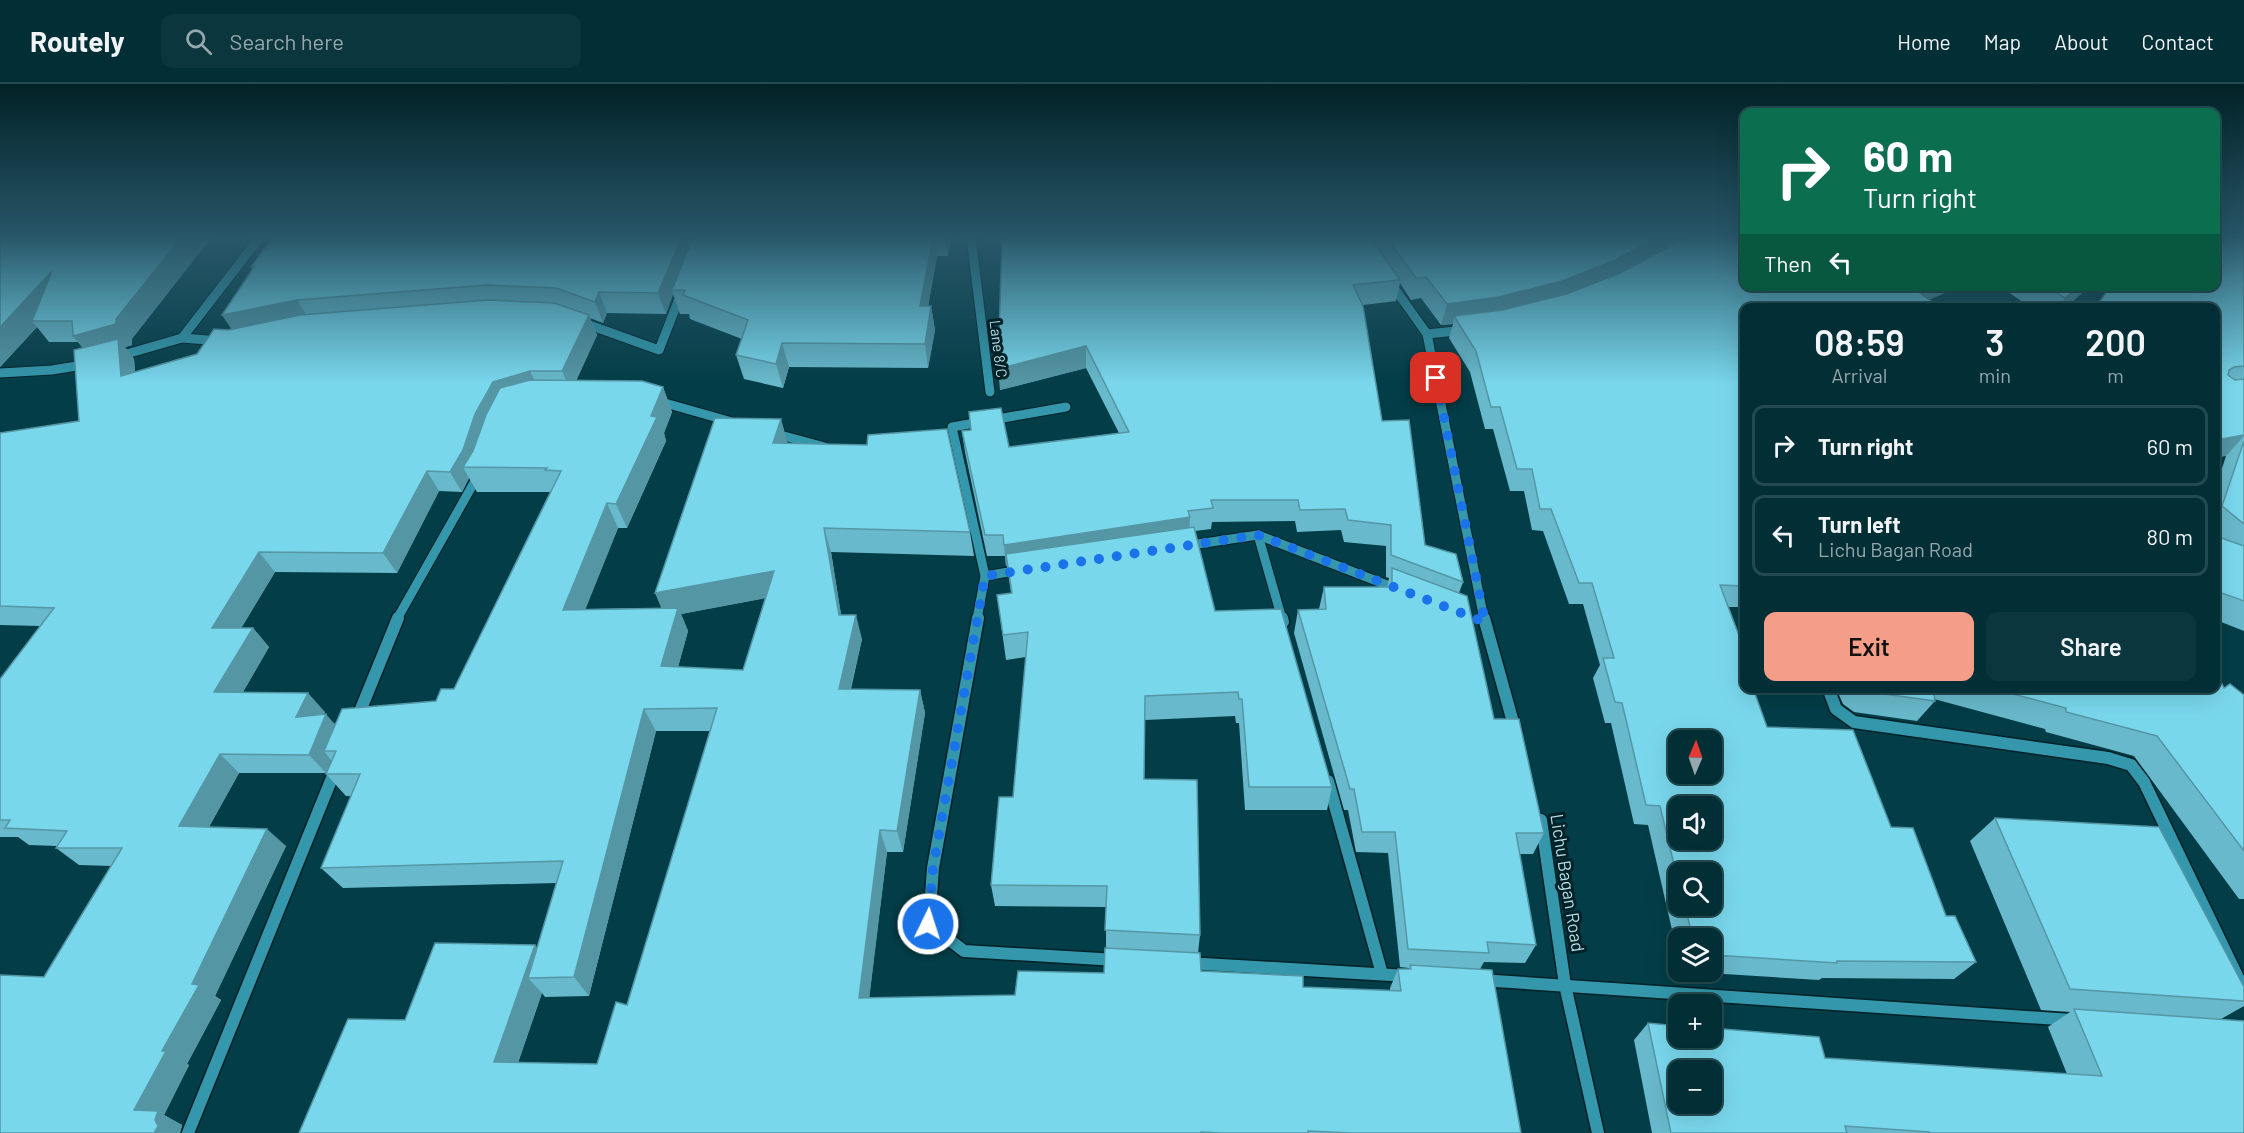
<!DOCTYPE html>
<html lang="en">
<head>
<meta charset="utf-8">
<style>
  body { margin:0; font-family:Barlow,sans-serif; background:#0c363d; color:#f1f3f6; height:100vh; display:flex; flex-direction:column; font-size:22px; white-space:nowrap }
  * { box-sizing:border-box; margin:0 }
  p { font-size:20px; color:#96a8ad }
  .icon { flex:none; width:33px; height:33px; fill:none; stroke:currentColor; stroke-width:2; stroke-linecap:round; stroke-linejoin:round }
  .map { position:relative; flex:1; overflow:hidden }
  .side { position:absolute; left:1740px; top:219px; width:480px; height:390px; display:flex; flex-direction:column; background:#022e35; border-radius:12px; box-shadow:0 6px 24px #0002,0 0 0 2px #234a50 }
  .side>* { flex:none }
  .guide { position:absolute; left:1740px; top:24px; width:480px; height:183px; border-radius:12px; box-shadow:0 6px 24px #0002,0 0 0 2px #234a50; background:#0b6e4f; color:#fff; overflow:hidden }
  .needle { width:39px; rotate:2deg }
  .buttons { position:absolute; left:1668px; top:646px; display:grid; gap:12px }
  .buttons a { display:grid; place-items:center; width:54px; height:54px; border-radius:12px; background:#022e35; box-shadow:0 6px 24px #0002,0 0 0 2px #234a50; font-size:30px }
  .pin { position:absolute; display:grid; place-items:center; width:51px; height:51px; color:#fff; margin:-26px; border-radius:12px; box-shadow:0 3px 9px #0006 }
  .me { position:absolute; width:66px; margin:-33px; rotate:4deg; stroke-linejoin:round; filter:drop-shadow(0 0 4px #0008) }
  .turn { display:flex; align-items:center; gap:21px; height:126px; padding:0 24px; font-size:27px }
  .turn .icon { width:78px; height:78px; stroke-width:2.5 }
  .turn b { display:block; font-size:42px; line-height:51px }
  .then { display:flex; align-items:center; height:57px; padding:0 24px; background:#0003; gap:12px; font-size:22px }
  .eta { display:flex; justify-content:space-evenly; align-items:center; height:102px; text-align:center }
  .eta b { font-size:36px; font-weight:600; line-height:42px }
  .action { display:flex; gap:12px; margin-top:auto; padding:12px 24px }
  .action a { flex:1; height:69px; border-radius:12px; background:#f49e8a; color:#111; font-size:24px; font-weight:600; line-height:69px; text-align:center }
  .action a+a { background:#0c363d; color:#f1f3f6 }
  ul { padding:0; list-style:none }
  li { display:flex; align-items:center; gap:18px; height:81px; margin:0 12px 9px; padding:0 12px; border:3px solid #234a50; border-radius:12px }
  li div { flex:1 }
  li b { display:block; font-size:22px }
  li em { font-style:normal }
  header { display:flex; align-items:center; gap:36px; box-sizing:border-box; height:84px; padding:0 30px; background:#022e35; border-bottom:2px solid #234a50 }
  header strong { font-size:28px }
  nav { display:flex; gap:33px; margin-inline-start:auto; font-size:21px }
  .search { width:420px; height:54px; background:#0c363d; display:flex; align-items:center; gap:15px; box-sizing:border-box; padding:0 21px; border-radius:12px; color:#96a8ad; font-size:22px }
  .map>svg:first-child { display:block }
</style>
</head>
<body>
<header>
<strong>Routely</strong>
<div class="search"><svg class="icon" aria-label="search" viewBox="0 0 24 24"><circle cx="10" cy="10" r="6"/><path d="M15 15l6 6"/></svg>Search here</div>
<nav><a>Home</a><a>Map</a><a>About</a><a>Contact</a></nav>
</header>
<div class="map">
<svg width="2244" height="1049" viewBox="0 0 2244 1049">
  <rect width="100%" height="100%" fill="#033d47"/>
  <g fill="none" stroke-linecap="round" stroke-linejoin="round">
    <g stroke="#032228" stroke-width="11">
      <g id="minor-far1">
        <polyline points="971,153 990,308"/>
        <polyline points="1390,198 1427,250 1484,535"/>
        <polyline points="581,238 659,266 682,207"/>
        <polyline points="1427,250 1465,246"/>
        <polyline points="182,254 221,257"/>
        <polyline points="116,273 182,254 260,153"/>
        <polyline points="0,289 52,286 89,280"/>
        <polyline points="658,317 732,338"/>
        <polyline points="773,349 825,363"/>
        <polyline points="1258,451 1282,535"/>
        <polyline points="1184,462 1258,451 1400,506"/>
        <polyline points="985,492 1020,486"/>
        <polyline points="397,535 480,388"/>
        <polyline points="977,535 985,492 952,343 1066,323"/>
      </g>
    </g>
    <g stroke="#032228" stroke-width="15">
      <g id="minor">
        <polyline points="978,534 933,784 929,840 964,867 1117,876"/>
        <polyline points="1282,534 1283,538"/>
        <polyline points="1484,534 1516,649"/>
        <polyline points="1828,604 1836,625 1854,638 2108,674 2131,681 2144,698 2244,906"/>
        <polyline points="356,637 398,534"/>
        <polyline points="1328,697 1382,890"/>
        <polyline points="1541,736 1565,901 1598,1049"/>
        <polyline points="1187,879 1408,892"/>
        <polyline points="1480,896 2072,936"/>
        <polyline points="188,1049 336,684"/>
      </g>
    </g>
    <use href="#minor-far1" stroke="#3497ab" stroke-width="9"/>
    <use href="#minor" stroke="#3497ab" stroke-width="12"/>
  </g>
  <g fill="#68b9cb" fill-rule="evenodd">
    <path d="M 0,153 L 132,255 L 132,261 L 125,263 L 134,275 L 135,288 L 197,270 L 228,246 L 232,245 L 253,185 L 251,183 L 273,153 L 951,153 L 948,172 L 937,172 L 928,222 L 931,222 L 935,246 L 928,284 L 789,283 L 783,304 L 744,295 L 736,271 L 742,255 L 690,235 L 689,230 L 680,230 L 673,210 L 666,230 L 607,229 L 603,239 L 590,234 L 597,251 L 576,297 L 663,303 L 672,328 L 664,349 L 666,357 L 627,444 L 618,444 L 585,525 L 661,524 L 787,359 L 970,448 L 974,472 L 831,468 L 841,531 L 862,555 L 851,605 L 920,606 L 925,629 L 903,768 L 887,768 L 869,914 L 1015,911 L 1104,889 L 1106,864 L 1106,823 L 995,822 L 991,801 L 1013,713 L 1026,573 L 1006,576 L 997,511 L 1011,509 L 1007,482 L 1006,482 L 1005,472 L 987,472 L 965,368 L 962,347 L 1009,363 L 1119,349 L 1086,284 L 1000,306 L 1002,153 L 1744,153 L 1744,202 L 1960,202 L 1929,215 L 1744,224 L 1744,521 L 1738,523 L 1728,523 L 1744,565 L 1744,567 L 1741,572 L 1767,643 L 1891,743 L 1946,832 L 1976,878 L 1954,895 L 1822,894 L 1819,896 L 1693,888 L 1712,888 L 1712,855 L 1678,855 L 1678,872 L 1648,741 L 1634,740 L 1611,639 L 1605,639 L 1593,594 L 1600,581 L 1583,520 L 1569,520 L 1543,447 L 1532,446 L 1524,407 L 1510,407 L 1493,345 L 1485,345 L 1470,288 L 1449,254 L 1453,240 L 1441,241 L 1421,214 L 1411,216 L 1400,199 L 1396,217 L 1363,221 L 1382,337 L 1425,461 L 1463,498 L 1459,509 L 1494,635 L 1544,749 L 1533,770 L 1520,770 L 1536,861 L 1525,879 L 1484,878 L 1480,885 L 1521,1049 L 299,1049 L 405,936 L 535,861 L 537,864 L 557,799 L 343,804 L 321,784 L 351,712 L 346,712 L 326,690 L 332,677 L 331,676 L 326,689 L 239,689 L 209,743 L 286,762 L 215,912 L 221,916 L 187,980 L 189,981 L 164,1031 L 182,1041 L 180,1049 L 0,1049 L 44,893 L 111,782 L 79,781 L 56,764 L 57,762 L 29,761 L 18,753 L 0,753 L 0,595 L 40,542 L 0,541 L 0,349 L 79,337 L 83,264 L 78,258 L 49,258 L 37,243 L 0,283 ZM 469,394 L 477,408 L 550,408 L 454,605 L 436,617 L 335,640 L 323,630 L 325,628 L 243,608 L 269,563 L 253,544 L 241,544 L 275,488 L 397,489 L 439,407 L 462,408 ZM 1295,437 L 1297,448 L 1341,446 L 1344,458 L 1386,462 L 1386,493 L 1389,494 L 1387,503 L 1324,503 L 1319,525 L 1298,526 L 1294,549 L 1344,726 L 1348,726 L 1356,768 L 1388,769 L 1400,883 L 1409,884 L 1409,885 L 1398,885 L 1390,904 L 1390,906 L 1303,903 L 1201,887 L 1198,869 L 1200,851 L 1144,695 L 1145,636 L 1235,632 L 1236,639 L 1239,639 L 1245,726 L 1327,726 L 1332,703 L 1215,527 L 1195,447 L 1211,445 L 1212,438 ZM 765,514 L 743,586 L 678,583 L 688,547 L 681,530 ZM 656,647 L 710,647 L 627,921 L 597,980 L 518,979 L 542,909 L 545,913 L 589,912 ZM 1678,789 L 1712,822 L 1678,822 Z"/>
    <polygon points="2244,153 2244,547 2216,536 2216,403 2226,372 2111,202"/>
    <polygon points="2000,202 2090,202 2065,224 2031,224"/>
    <polygon points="1836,604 2224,604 2244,611 2244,815 2239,815 2134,672 2046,648 2045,645 1934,615 1935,617 1917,637 1854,628 1843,620"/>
    <polygon points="1995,734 2244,903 2244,922 2221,935 2244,1049 1652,1049 1634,956 1648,939 1825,974 2067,990 2048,943 2070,928 2041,926 1970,757"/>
  </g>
  <g fill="#5596a5">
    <polygon points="182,153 212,153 132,255 132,261 125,263 134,275 137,312 90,273 73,252 116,235"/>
    <polygon points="682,153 697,153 672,206 673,210 666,230 658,209"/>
    <polygon points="933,153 934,153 937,172 924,246 920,222"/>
    <polygon points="945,153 951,153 948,172"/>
    <polygon points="1658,153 1698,153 1605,199 1555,219 1454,232 1453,240 1441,241 1447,220"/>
    <polygon points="52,187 32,237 37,243 0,283 0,243"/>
    <polygon points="1921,202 1960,203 1909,224 1914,205"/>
    <polygon points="2079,202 2090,202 2065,224 2058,224 2065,214"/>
    <polygon points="599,208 607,229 603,239 595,218"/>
    <polygon points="297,216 310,237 236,252 222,231"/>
    <polygon points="931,222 935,246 928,284 925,260"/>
    <polygon points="589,231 597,251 571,308 562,287"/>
    <polygon points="782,259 789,283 783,304 776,280"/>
    <polygon points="1086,262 1086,284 1000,306 998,285"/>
    <polygon points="530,287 540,307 472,383 463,366 475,330 493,298"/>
    <polygon points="663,303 672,328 664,349 666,357 627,444 616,420"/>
    <polygon points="781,335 788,360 773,359"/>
    <polygon points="2244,351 2244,352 2226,372 2216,374 2216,356"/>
    <polygon points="463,366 472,383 463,383 469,394 462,408 450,388"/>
    <polygon points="427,387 439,407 397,489 383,469"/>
    <polygon points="607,419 618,444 576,549 563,526"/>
    <polygon points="1190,433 1189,455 1006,470 1007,482 1006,482 1004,461"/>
    <polygon points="824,444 831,468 845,555 839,531"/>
    <polygon points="259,468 275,488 230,563 212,544"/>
    <polygon points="774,487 782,511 681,530 688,547 672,605 661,582 665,533 655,509"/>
    <polygon points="1744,512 1744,521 1738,523"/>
    <polygon points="856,531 862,555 845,628 839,605"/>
    <polygon points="253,544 269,563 232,627 214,608"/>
    <polygon points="920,606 925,629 903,768 897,747"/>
    <polygon points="308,609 325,628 312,651 296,633"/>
    <polygon points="644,625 656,647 589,912 574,893"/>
    <polygon points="326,630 342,649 324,667 331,676 326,689 309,671"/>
    <polygon points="220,670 239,689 199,760 179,742"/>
    <polygon points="267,745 286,762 215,912 221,916 187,980 189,981 164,1031 182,1041 180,1049 154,1049 134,1026 162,967 192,900"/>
    <polygon points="880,746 887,768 867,933 859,914"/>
    <polygon points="535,861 551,881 528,894 542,909 512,995 494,978"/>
  </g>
  <g fill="#79d7ec" stroke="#5596a5" stroke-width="1.5" fill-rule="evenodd">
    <polygon points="0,153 182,153 116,235 116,240 73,252 72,237 32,237 52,187 0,243"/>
    <polygon points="273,153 682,153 658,209 599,208 595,218 556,204 487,201 297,216 222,231 254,183 251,183"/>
    <polygon points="693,153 933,153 920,222 931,222 925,260 782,259 776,280 736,271 748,236 683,211 685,206 672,206"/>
    <polygon points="1002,153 1370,153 1400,196 1353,201 1363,222 1382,337 1409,336 1425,461 1456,470 1463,498 1391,471 1391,441 1348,436 1345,425 1300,426 1298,416 1211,416 1213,424 1188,427 1190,433 1004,461 1003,451 985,451 962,347 971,346 969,328 1001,324 1009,363 1129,348 1086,262 998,285"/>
    <polygon points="1386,153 1658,153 1613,177 1562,197 1499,213 1447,220 1426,193 1416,194"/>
    <path d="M 1687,153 L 1744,153 L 1744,202 L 1921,202 L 1914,205 L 1941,224 L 1744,224 L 1744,502 L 1720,501 L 1744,565 L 1744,566 L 1739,566 L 1744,580 L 1744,604 L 1753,604 L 1767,643 L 1853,646 L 1891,743 L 1913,744 L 1946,832 L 1955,832 L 1976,878 L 1837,877 L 1837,879 L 1712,871 L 1712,855 L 1693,855 L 1685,822 L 1712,822 L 1712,789 L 1678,789 L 1678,797 L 1660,722 L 1646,721 L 1622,619 L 1615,618 L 1603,574 L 1614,574 L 1592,499 L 1579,499 L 1551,425 L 1540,425 L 1532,385 L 1517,385 L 1500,323 L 1491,323 L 1476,267 L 1454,232 L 1502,226 L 1566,210 L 1618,190 ZM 1678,657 L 1712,657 L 1712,690 L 1678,690 ZM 1678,723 L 1712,723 L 1712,756 L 1678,756 Z"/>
    <polygon points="2216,153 2244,153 2244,282 2234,283 2229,286 2228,291 2235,296 2244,295 2244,351 2216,356 2216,224 2095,224 2111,202 2216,202"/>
    <polygon points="2046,202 2079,202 2065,214"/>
    <polygon points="488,216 554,219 589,231 562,287 530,287 493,298 475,330 463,366 450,388 427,387 383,469 259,468 212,544 253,544 214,608 308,609 296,633 326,630 309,671 220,670 179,742 267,745 192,900 199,901 162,967 166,967 134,1026 158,1027 155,1036 158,1042 154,1049 0,1049 0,891 44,893 122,764 56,764 67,747 5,744 10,736 0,736 0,595 54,524 0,522 0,349 79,337 74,266 118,255 121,292 197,270 214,245 228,246 300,231"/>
    <polygon points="530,296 642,297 663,303 651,332 657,333 616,420 607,419 563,526 678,524 661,582 743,586 774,487 655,509 715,334 781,335 773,359 867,361 868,351 947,345 970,448 824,444 839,531 856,531 839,605 920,606 897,747 880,746 859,914 1015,911 1018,887 1104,889 1105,864 1200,869 1201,887 1303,892 1303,903 1401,907 1398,885 1411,885 1410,881 1492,886 1521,1049 1352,1049 1308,1047 1308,1049 1222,1049 1201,1048 1201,1049 299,1049 348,935 405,936 435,859 535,861 494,978 597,980 616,918 627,921 717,624 644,625 574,893 528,894 563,777 321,784 360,690 326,690 336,667 324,667 342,625 436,617 441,605 454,605 561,387 545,386 547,384 463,383 473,367 486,331 500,304"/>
    <polygon points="2244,357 2244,440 2222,422"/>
    <polygon points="1194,443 1215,527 1281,525 1332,703 1249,703 1242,615 1239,615 1238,608 1145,612 1144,695 1197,696 1200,851 1105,846 1107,802 991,801 999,713 1013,713 1028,548 1003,551 997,511 1012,509 1006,470"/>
    <polygon points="2216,452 2244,462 2244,517 2216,507"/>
    <polygon points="1392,484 1467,512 1494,635 1519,635 1544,749 1516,749 1536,861 1487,858 1489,869 1408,865 1395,748 1362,748 1354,705 1350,705 1298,526 1326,525 1324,503 1392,503"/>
    <polygon points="2216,589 2217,590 2224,604 2230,600 2244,611 2244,767 2157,652 2066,628 2066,624 1990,604 2216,604"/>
    <polygon points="1866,604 1933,604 1935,617 1870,608"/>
    <polygon points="1995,734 2159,743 2244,903 2244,917 2070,905"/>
    <path d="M 2074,925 L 2244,937 L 2244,1049 L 1929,1049 L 1929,1048 L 1845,1042 L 1847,1049 L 1671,1049 L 1648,939 L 1678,942 L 1678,954 L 1712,954 L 1712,944 L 1819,953 L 1825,974 L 2102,992 ZM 1678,987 L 1712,987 L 1712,1020 L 1678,1020 Z"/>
  </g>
  <linearGradient id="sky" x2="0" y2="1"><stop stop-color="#022227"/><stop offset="0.51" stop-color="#285769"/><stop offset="1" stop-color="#285769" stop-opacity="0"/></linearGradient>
  <rect width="2244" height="300" fill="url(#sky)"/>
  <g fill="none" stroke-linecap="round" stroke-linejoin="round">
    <polyline stroke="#1a73e8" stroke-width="10" stroke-dasharray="0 18" points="928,840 933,784 985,492 1258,451 1485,538 1436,294"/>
  </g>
  <g text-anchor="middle" stroke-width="6" stroke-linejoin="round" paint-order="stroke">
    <g font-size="15" fill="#b3dee8" stroke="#032228">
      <text transform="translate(998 265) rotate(83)" y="5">Lane 8/C</text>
    </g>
    <g font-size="18" fill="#b3dee8" stroke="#032228">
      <text transform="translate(1567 799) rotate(81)" y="6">Lichu Bagan Road</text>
    </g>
  </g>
</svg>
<div class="buttons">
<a><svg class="needle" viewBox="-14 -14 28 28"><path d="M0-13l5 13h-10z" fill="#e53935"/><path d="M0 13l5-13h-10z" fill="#96a8ad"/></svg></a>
<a><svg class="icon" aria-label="sound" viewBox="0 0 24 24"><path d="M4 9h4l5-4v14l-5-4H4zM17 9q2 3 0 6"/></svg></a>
<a><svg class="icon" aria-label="search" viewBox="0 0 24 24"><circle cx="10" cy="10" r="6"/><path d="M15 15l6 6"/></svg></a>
<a><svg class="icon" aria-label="layers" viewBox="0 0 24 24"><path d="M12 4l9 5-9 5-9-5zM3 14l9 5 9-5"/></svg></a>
<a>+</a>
<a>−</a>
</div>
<div class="pin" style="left:1436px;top:294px;background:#d93025"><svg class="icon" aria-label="arrive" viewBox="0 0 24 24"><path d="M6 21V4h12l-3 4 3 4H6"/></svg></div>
<svg class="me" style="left:928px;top:840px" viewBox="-20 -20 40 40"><circle r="17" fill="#1a73e8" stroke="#fff" stroke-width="3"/><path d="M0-11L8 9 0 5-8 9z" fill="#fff"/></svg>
<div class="guide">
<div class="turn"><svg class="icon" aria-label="right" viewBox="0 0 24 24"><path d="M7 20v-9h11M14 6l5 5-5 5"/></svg><div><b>60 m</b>Turn right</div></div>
<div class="then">Then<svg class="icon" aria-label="left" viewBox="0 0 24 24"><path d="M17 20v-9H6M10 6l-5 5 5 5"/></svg></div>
</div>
<section class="side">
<div class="eta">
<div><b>08:59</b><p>Arrival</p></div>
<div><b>3</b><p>min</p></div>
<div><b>200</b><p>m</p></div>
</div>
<ul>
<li><svg class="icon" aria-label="right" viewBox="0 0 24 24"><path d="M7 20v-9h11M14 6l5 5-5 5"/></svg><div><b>Turn right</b></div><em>60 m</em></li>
<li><svg class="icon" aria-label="left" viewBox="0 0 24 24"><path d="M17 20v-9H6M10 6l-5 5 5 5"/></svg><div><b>Turn left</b><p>Lichu Bagan Road</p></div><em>80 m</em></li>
</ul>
<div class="action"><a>Exit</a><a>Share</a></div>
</section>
</div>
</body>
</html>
